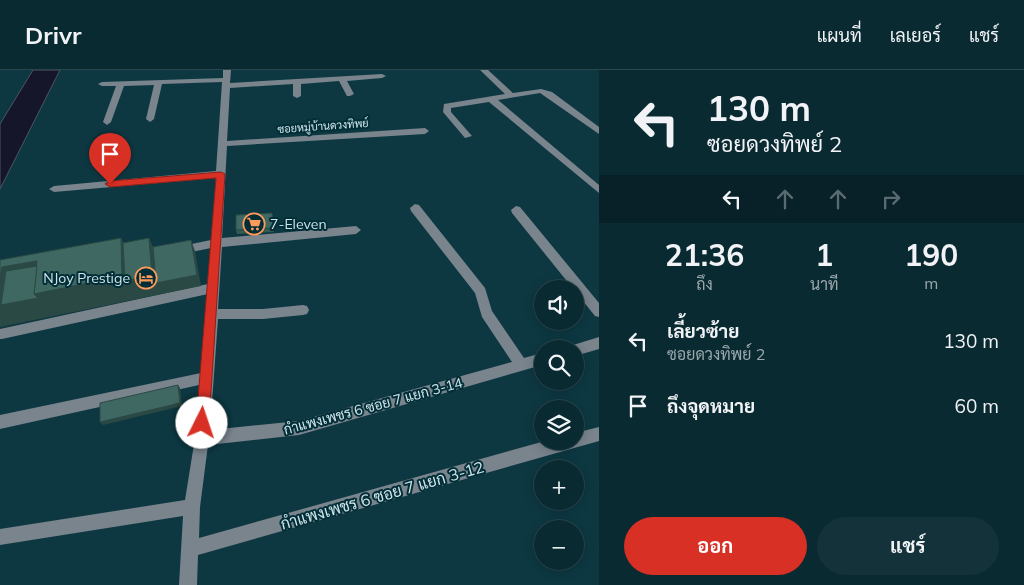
<!DOCTYPE html>
<html lang="th">
<head>
<meta charset="utf-8">
<style>
  body { margin:0; font-family:Mulish,Sarabun,sans-serif; background:#13323a; color:#f1f3f6; height:100vh; display:flex; flex-direction:column; font-size:19px; white-space:nowrap }
  * { box-sizing:border-box; margin:0 }
  p { font-size:16px; color:#99a7ac }
  .icon { flex:none; width:28px; height:28px; fill:none; stroke:currentColor; stroke-width:2; stroke-linecap:round; stroke-linejoin:round }
  .map { position:relative; flex:1; overflow:hidden }
  .panel { display:flex; flex-direction:column; background:#0a2a32; width:425px }
  .panel>* { flex:none }
  .guide { background:#0a2a32; color:#f1f3f6; overflow:hidden }
  .tools { position:absolute; left:534px; top:210px; display:grid; gap:10px }
  .tools a { display:grid; place-items:center; width:50px; height:50px; border-radius:50%; background:#0a2a32; box-shadow:0 2px 12px #0003,0 0 0 1px #2a464d; font-size:25px }
  .pin { position:absolute; display:grid; place-items:center; width:42px; height:42px; color:#fff; margin:-51px -21px; border-radius:50% 50% 50% 0; rotate:-45deg; box-shadow:0 0 5px #0007 }
  .pin .icon { rotate:45deg }
  .me { position:absolute; width:55px; margin:-28px; rotate:4deg; stroke-linejoin:round; filter:drop-shadow(0 0 4px #0008) }
  .turn { display:flex; align-items:center; gap:18px; height:105px; padding:0 25px; font-size:22px }
  .turn .icon { width:65px; height:65px; stroke-width:2.5 }
  .turn b { display:block; font-size:35px; line-height:42px }
  .lanes { display:flex; align-items:center; height:48px; padding:0 25px; background:#0003; justify-content:center; gap:25px; direction:ltr }
  .lanes .off { opacity:.35 }
  .eta { display:flex; justify-content:space-evenly; align-items:center; height:85px; text-align:center }
  .eta b { font-size:30px; font-weight:700; line-height:35px }
  .button { display:flex; gap:10px; margin-top:auto; padding:10px 25px }
  .button a { flex:1; height:58px; border-radius:30px; background:#d93025; color:#fff; font-size:20px; font-weight:700; line-height:58px; text-align:center }
  .button a+a { background:#13323a; color:#f1f3f6 }
  ul { padding:0; list-style:none }
  li { display:flex; align-items:center; gap:15px; height:65px; padding:0 25px }
  li div { flex:1 }
  li b { display:block; font-size:19px }
  li em { font-style:normal }
  header { display:flex; align-items:center; gap:30px; box-sizing:border-box; height:70px; padding:0 25px; background:#0a2a32; border-bottom:1px solid #2a464d }
  header strong { font-size:24px }
  nav { display:flex; gap:28px; margin-inline-start:auto; font-size:18px }
  main { display:flex; flex:1; min-height:0 }
  .map>svg:first-child { display:block }
</style>
</head>
<body>
<header>
<strong>Drivr</strong>
<nav><a>แผนที่</a><a>เลเยอร์</a><a>แชร์</a></nav>
</header>
<main>
<div class="map">
<svg width="599" height="515" viewBox="0 0 599 515">
  <rect width="100%" height="100%" fill="#0d3842"/>
  <polygon fill="#16162b" stroke="#4e5465" points="33,0 60,0 0,119 0,54"/>
  <g fill="none" stroke-linecap="round" stroke-linejoin="round">
    <g fill="#7a848d" fill-rule="evenodd">
      <polygon points="223,0 231,0 230,13 382,4 386,6 382,8 347,11 354,24 350,26 347,26 339,11 301,14 301,26 297,28 293,26 293,14 230,18 227,71 425,58 429,61 425,64 227,76 222,168 356,156 361,160 356,164 222,177 218,239 263,239 303,235 307,236 309,240 307,244 303,245 263,249 218,249 210,360 299,351 512,292 482,247 475,223 411,141 410,138 415,134 419,135 485,218 492,241 524,288 542,283 542,295 299,365 208,375 200,437 199,468 545,371 575,371 575,363 599,357 599,371 198,485 197,515 179,515 183,446 0,475 0,459 185,430 195,368 199,315 0,359 0,345 201,303 208,224 2,269 0,269 0,259 208,214 211,178 177,185 171,181 177,177 211,170 216,108 54,122 49,119 54,116 216,101 222,12 162,14 154,49 150,52 146,49 154,15 124,16 111,52 107,55 103,52 116,16 102,16 98,14 102,12 223,8"/>
      <polygon points="480,0 488,0 513,23 541,19 552,22 599,57 599,64 540,23 498,30 599,115 599,123 489,32 451,38 451,42 472,66 465,68 443,42 444,34 505,24"/>
      <polygon points="516,136 520,137 599,233 599,247 595,246 512,143 511,140"/>
      <polygon points="599,267 599,279 575,286 575,279 569,279 570,276"/>
    </g>
  </g>
  <polygon fill="#355953" points="272,143 274,162 237,164 236,160"/>
  <g fill="#2b4944">
    <polygon points="121,168 135,193 149,168 158,188 191,170 195,181 201,216 0,257 0,207 2,197"/>
    <polygon points="178,315 180,318 182,336 103,355 100,352"/>
  </g>
  <g fill="#3e6861" stroke="#2b4944">
    <polygon points="272,143 273,158 236,160 236,145"/>
    <polygon points="121,168 122,206 34,224 37,191 2,197 0,207 0,190"/>
    <polygon points="149,168 152,205 125,211 123,173"/>
    <polygon points="191,170 197,205 156,213 153,177"/>
    <polygon points="37,196 34,224 38,228 1,235 6,201"/>
    <polygon points="178,315 180,333 100,352 100,333"/>
  </g>
  <polygon fill="#d93025" stroke="#8d1f18" points="221,102 225,104 209,353 207,358 202,360 198,358 196,353 216,108 110,117 105,114 110,111"/>
  <defs>
    <g id="supermarket-ring" transform="scale(1.125)"><circle r="9.5" fill="#012e37" stroke="#ff9b5b" stroke-width="1.5"/><path d="M-6-5.5h2.5l.6 2H6L4.5 2H-2.5L-4.4-4H-6ZM-1.5 3.2a1.3 1.3 0 1 0 .1 0ZM3 3.2a1.3 1.3 0 1 0 .1 0Z" fill="#ff9b5b"/></g>
    <g id="hotel-ring" transform="scale(1.125)"><circle r="9.5" fill="#012e37" stroke="#ff9b5b" stroke-width="1.5"/><path d="M-6-4.5h1.5V1H6V5H4.5V3h-9V5H-6ZM-4 0a1.8 1.8 0 1 1 3.6 0ZM.5 0V-2.5h3Q6-2.5 6 0Z" fill="#ff9b5b"/></g>
  </defs>
  <g fill-rule="evenodd">
    <use href="#supermarket-ring" x="254" y="154"/>
    <use href="#hotel-ring" x="146" y="208"/>
  </g>
  <g text-anchor="middle" stroke-width="4" stroke-linejoin="round" paint-order="stroke">
    <g font-size="11" fill="#d0e5eb" stroke="#012e37">
      <text transform="translate(323 56) rotate(-4)" y="4">ซอยหมู่บ้านดวงทิพย์</text>
    </g>
    <g font-size="14" fill="#d0e5eb" stroke="#012e37" text-anchor="start">
      <text x="270" y="159">7-Eleven</text>
      <text x="130" y="213" text-anchor="end">NJoy Prestige</text>
    </g>
    <g font-size="14" fill="#d0e5eb" stroke="#012e37">
      <text transform="translate(373 336) rotate(-15)" y="5">กำแพงเพชร 6 ซอย 7 แยก 3-14</text>
    </g>
    <g font-size="16" fill="#d0e5eb" stroke="#012e37">
      <text transform="translate(382 425) rotate(-16)" y="6">กำแพงเพชร 6 ซอย 7 แยก 3-12</text>
    </g>
  </g>
</svg>
<div class="tools">
<a><svg class="icon" aria-label="sound" viewBox="0 0 24 24"><path d="M4 9h4l5-4v14l-5-4H4zM17 9q2 3 0 6"/></svg></a>
<a><svg class="icon" aria-label="search" viewBox="0 0 24 24"><circle cx="10" cy="10" r="6"/><path d="M15 15l6 6"/></svg></a>
<a><svg class="icon" aria-label="layers" viewBox="0 0 24 24"><path d="M12 4l9 5-9 5-9-5zM3 14l9 5 9-5"/></svg></a>
<a>+</a>
<a>−</a>
</div>
<div class="pin" style="left:110px;top:114px;background:#d93025"><svg class="icon" aria-label="arrive" viewBox="0 0 24 24"><path d="M6 21V4h12l-3 4 3 4H6"/></svg></div>
<svg class="me" style="left:202px;top:353px" viewBox="-20 -20 40 40"><circle r="19" fill="#fff"/><path d="M0-13L10 11 0 6-10 11z" fill="#d93025"/></svg>
</div>
<section class="panel">
<div class="guide">
<div class="turn"><svg class="icon" aria-label="left" viewBox="0 0 24 24"><path d="M17 20v-9H6M10 6l-5 5 5 5"/></svg><div><b>130 m</b>ซอยดวงทิพย์ 2</div></div>
<div class="lanes"><svg class="icon" aria-label="left" viewBox="0 0 24 24"><path d="M17 20v-9H6M10 6l-5 5 5 5"/></svg><svg class="icon off" aria-label="ahead" viewBox="0 0 24 24"><path d="M12 20V5M6 11l6-6 6 6"/></svg><svg class="icon off" aria-label="ahead" viewBox="0 0 24 24"><path d="M12 20V5M6 11l6-6 6 6"/></svg><svg class="icon off" aria-label="right" viewBox="0 0 24 24"><path d="M7 20v-9h11M14 6l5 5-5 5"/></svg></div>
</div>
<div class="eta">
<div><b>21:36</b><p>ถึง</p></div>
<div><b>1</b><p>นาที</p></div>
<div><b>190</b><p>m</p></div>
</div>
<ul>
<li><svg class="icon" aria-label="left" viewBox="0 0 24 24"><path d="M17 20v-9H6M10 6l-5 5 5 5"/></svg><div><b>เลี้ยวซ้าย</b><p>ซอยดวงทิพย์ 2</p></div><em>130 m</em></li>
<li><svg class="icon" aria-label="arrive" viewBox="0 0 24 24"><path d="M6 21V4h12l-3 4 3 4H6"/></svg><div><b>ถึงจุดหมาย</b></div><em>60 m</em></li>
</ul>
<div class="button"><a>ออก</a><a>แชร์</a></div>
</section>
</main>
</body>
</html>
